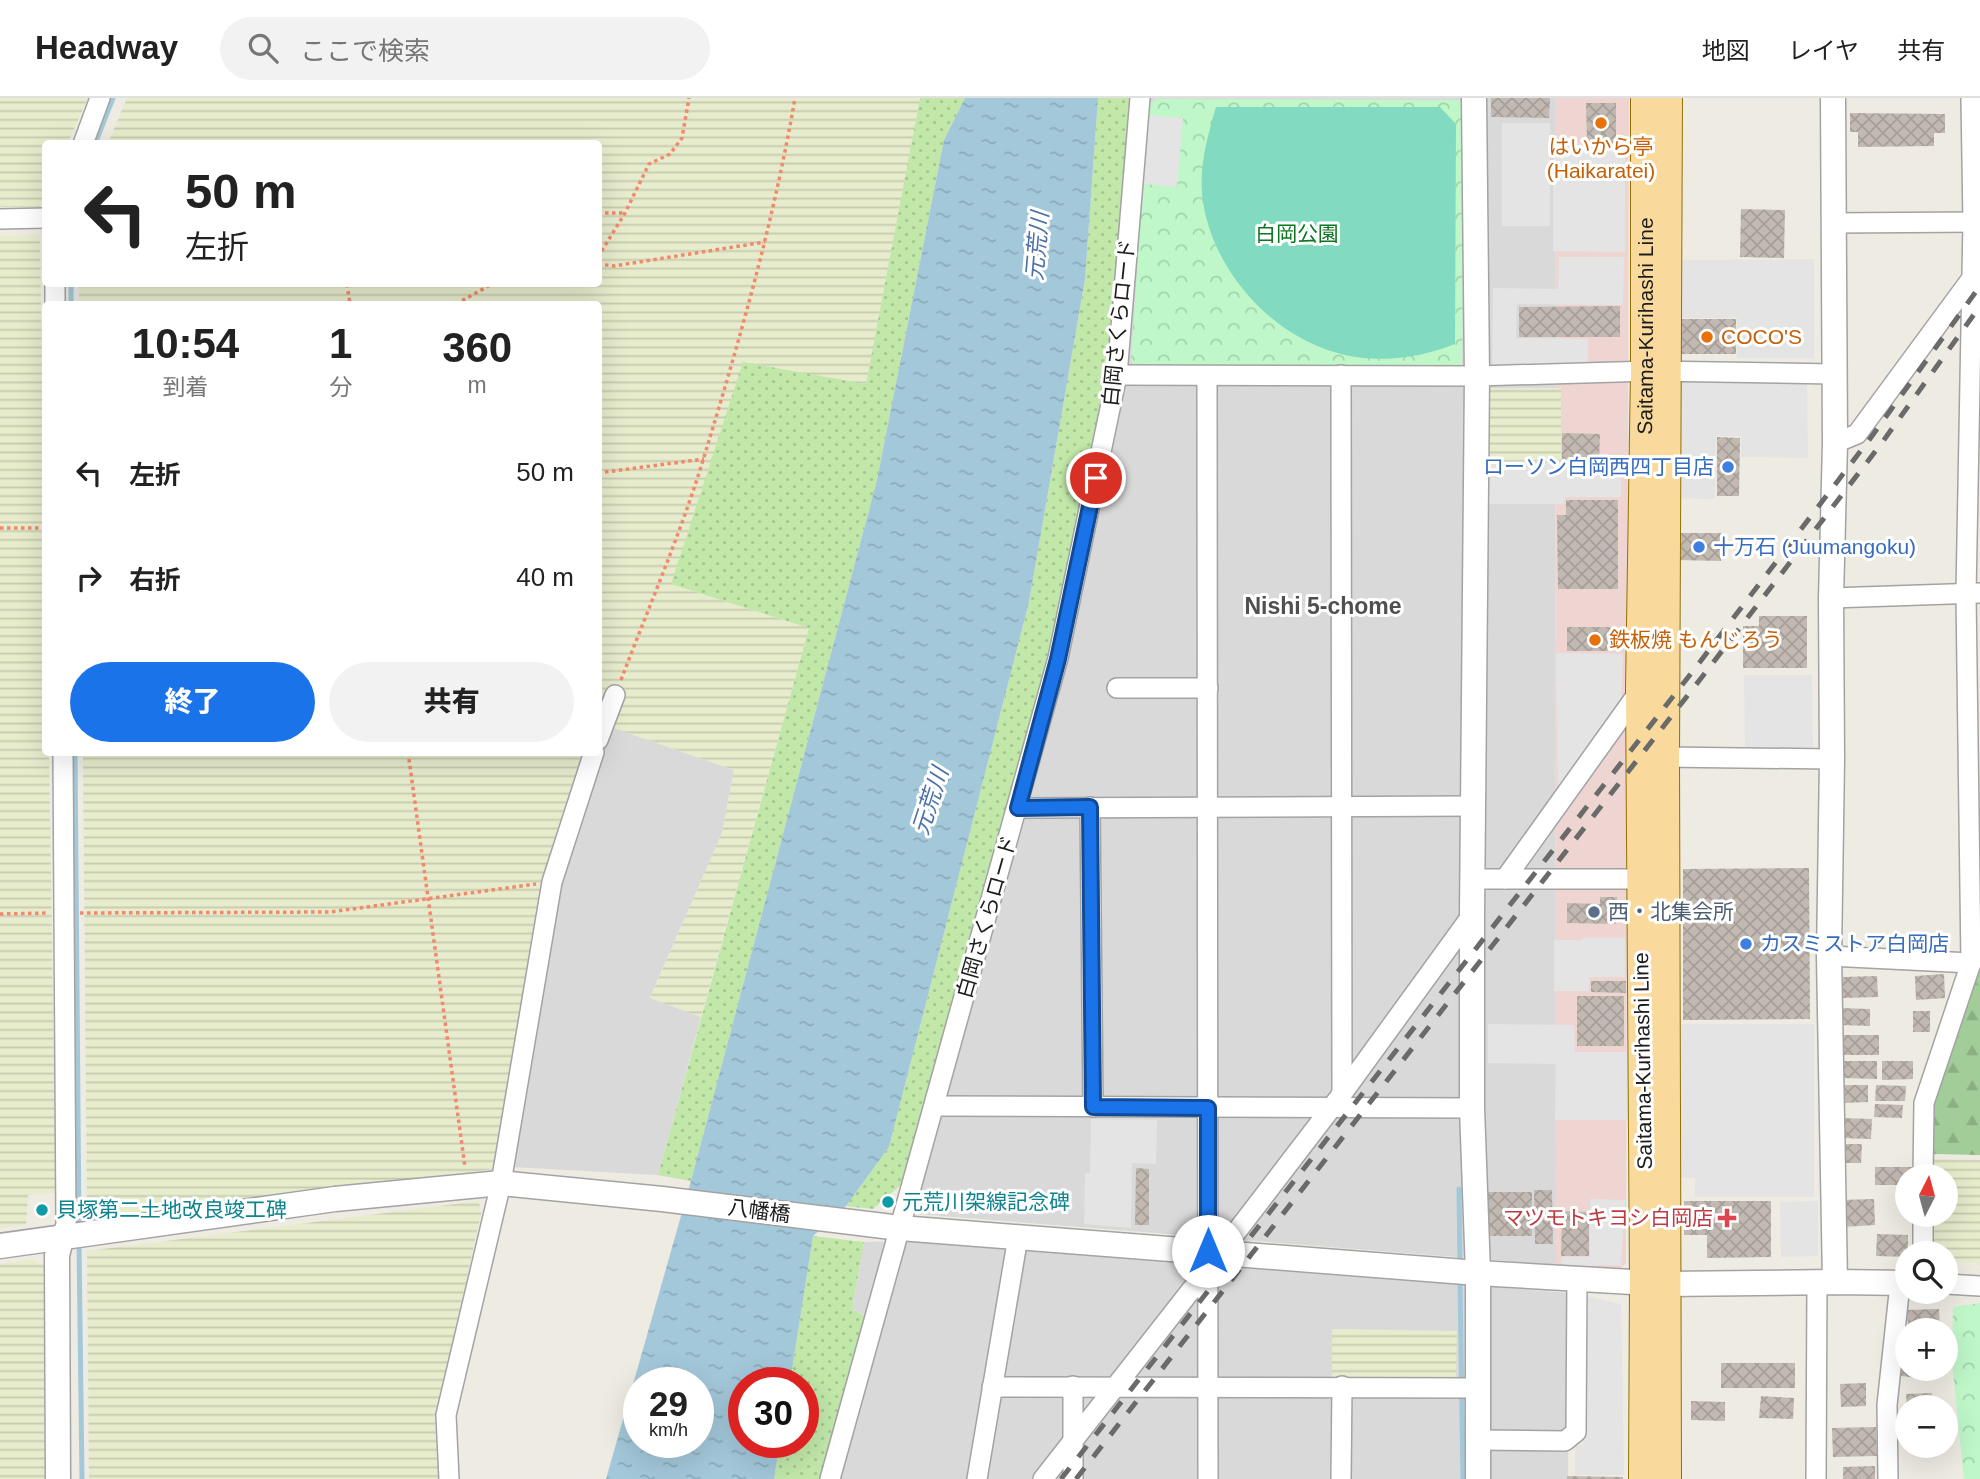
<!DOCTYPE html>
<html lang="ja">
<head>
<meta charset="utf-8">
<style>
  body { margin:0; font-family:Arial,"Noto Sans JP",sans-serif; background:#f2f2f2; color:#222; height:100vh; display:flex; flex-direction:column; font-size:26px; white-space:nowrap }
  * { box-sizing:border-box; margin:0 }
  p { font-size:23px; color:#767676 }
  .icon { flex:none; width:38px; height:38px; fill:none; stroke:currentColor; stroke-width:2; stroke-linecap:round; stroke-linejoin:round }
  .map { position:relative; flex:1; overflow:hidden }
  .panel { position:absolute; left:42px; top:203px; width:560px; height:455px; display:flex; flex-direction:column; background:#fff; border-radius:7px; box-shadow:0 7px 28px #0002 }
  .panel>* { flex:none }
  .hud { position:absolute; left:42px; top:42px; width:560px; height:147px; border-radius:7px; box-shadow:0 7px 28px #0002; background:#fff; color:#222; overflow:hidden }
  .needle { width:46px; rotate:6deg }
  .fabs { position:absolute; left:1895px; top:1066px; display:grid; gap:14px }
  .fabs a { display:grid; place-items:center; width:63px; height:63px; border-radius:50%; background:#fff; box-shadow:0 7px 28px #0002; font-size:35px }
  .speed { position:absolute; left:623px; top:1269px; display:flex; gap:14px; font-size:35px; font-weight:700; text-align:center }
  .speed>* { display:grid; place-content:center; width:91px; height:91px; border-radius:50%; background:#fff; box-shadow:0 7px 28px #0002; line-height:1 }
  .speed small { font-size:18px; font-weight:400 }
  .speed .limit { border:10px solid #d22; background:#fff; color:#111 }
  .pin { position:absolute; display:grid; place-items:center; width:60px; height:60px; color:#fff; margin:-30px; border:4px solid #fff; border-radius:50%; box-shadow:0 2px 7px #0007 }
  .me { position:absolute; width:77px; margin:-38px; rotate:0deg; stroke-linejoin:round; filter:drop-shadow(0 0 5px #0008) }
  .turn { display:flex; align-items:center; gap:24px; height:147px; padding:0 28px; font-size:32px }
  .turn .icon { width:91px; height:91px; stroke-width:2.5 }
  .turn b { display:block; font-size:49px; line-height:60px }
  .eta { display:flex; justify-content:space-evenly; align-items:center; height:119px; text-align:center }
  .eta b { font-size:42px; font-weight:800; line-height:49px }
  .cta { display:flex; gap:14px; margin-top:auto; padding:14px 28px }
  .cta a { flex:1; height:80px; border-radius:42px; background:#1a73e8; color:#fff; font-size:28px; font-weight:800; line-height:80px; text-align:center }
  .cta a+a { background:#f2f2f2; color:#222 }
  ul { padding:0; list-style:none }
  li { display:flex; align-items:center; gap:21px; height:105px; padding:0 28px }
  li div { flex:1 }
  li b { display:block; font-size:26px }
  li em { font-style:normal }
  header { display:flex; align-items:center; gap:42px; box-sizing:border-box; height:98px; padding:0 35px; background:#fff; border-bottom:2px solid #e0e0e0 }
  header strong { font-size:33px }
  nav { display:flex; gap:38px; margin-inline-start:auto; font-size:24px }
  .search { width:490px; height:63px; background:#f2f2f2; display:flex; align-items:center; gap:18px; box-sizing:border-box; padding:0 24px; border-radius:38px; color:#767676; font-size:26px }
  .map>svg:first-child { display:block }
</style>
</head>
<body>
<header>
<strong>Headway</strong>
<div class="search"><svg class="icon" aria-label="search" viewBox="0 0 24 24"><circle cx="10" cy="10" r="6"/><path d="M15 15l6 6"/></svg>ここで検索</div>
<nav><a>地図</a><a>レイヤ</a><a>共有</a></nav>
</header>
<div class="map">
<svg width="1980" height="1381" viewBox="0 0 1980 1381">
  <defs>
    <pattern id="farmland-rules" width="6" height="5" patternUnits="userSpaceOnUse" patternTransform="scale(1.75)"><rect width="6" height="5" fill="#e7eccd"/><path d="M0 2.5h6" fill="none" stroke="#c6caaf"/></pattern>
    <pattern id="grass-dots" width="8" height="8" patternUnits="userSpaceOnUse" patternTransform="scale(1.75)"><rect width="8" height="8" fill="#c1e7a9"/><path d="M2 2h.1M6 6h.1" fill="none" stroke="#a5c691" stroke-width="1.8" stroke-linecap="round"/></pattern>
    <pattern id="forest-firs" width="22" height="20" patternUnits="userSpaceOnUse" patternTransform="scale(1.75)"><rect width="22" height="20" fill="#a2cc98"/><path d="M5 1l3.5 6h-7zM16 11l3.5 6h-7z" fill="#8baf82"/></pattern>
    <pattern id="park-crowns" width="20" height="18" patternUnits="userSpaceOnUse" patternTransform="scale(1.75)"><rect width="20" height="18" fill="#bff7c9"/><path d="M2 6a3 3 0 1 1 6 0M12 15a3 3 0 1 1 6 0" fill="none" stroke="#a4d3ac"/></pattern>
    <pattern id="water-ripples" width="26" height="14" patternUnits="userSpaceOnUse" patternTransform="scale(1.75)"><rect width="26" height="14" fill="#a3c8da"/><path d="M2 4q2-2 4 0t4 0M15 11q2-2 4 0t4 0" fill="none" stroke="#8cabba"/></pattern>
    <pattern id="building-cross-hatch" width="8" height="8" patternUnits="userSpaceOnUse" patternTransform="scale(1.75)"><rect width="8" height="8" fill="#c2bab2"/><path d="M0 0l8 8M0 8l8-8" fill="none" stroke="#a69f98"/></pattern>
  </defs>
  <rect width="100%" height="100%" fill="#edebe2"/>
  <g fill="#dad9d9">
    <polygon points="1130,0 1555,0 1556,1167 917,1116 902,1086 1058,520 1106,288"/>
    <polygon points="611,629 734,672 722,735 650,899 701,919 658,1077 512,1069 562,783"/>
    <polygon points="910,1143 1569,1195 1568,1381 823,1381 867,1218 852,1211 864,1144"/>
  </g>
  <polygon fill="#eed5d1" points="1555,0 1629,0 1626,1165 1619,1171 1556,1167"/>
  <g fill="url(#farmland-rules)">
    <polygon points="0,0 88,0 68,45 46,46 45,96 40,109 0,109"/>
    <polygon points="127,0 920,0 866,287 671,486 809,530 701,919 650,900 722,735 734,672 611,629 562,783 512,1069 87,1121 83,655 598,654 598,206 79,206 79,186 598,186 598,46 108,45"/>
    <polygon points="40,137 45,481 46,654 49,655 56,1095 28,1097 26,1127 0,1130 0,138"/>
    <rect x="1488" y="290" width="73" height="73"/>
    <polygon points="1930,1061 1980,1062 1980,1167 1974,1164 1946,1163 1946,1155 1931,1155 1931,1117 1946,1116 1946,1078 1930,1078"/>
    <polygon points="479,1103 481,1116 435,1322 442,1381 89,1381 87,1153"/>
    <polygon points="31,1161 45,1168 47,1381 0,1381 0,1166"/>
    <polygon points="1332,1231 1457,1233 1456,1281 1332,1281"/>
  </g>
  <g fill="url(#grass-dots)">
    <polygon points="920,0 965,0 944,42 877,382 691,1083 658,1077 809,530 671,486 743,264 866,286"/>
    <polygon points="1098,0 1130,0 1106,288 1058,520 902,1086 873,1111 846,1108 889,1049 1029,504 1085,181"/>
    <polygon points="813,1138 864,1144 852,1211 867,1219 823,1381 774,1381 780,1344 803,1344 803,1284 790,1284"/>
  </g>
  <polygon fill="url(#forest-firs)" points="1980,866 1980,1057 1934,1056 1932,1005"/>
  <g fill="url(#park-crowns)">
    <polygon points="1157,1 1464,2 1462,271 1135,269 1131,262 1148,7"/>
    <polygon points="1980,1205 1980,1381 1964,1381 1952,1264 1953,1209"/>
  </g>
  <path fill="#82dbc1" d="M 1216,9 L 1440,9 L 1456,26 L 1455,246 C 1420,260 1382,265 1345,257 C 1274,241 1214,175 1203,104 C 1198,72 1207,40 1216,9 Z"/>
  <g fill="#e4e4e4">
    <polygon points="1147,17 1183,20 1177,89 1142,86"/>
    <rect x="1502" y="25" width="48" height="103"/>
    <polygon points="1553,48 1625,48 1625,154 1553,153"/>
    <polygon points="1559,159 1624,159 1623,207 1517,206 1516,240 1588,241 1588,268 1492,267 1493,190 1558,191"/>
    <polygon points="1814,161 1814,260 1737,260 1737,220 1674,220 1674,162"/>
    <polygon points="1670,279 1801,279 1807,286 1808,360 1741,359 1741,338 1716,338 1715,401 1670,400"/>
    <polygon points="1484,365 1621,365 1621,399 1565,399 1564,406 1484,406"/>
    <polygon points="1556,555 1623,556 1621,608 1558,699"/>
    <polygon points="1744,577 1812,577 1813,649 1745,650"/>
    <polygon points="1583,840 1625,840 1625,879 1589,879 1589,893 1554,893 1554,842 1582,842"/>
    <polygon points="1488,926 1574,927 1575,954 1628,954 1628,1022 1555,1022 1556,966 1488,965"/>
    <polygon points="1681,926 1814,926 1814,1099 1695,1099 1695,1080 1681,1080"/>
    <polygon points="1091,1021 1157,1022 1156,1066 1132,1065 1131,1130 1084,1126 1085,1075 1090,1075"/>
    <polygon points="1590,1101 1625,1102 1621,1167 1561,1168 1562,1159 1590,1159"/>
    <polygon points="1818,1103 1818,1158 1781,1159 1780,1104"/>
    <polygon points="1582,1197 1621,1206 1624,1377 1575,1377 1575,1348 1583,1347"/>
  </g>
  <path fill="url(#water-ripples)" fill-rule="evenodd" d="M 965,0 L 1098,0 L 1085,181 L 1029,504 L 889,1049 L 846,1108 L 813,1138 L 790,1284 L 744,1284 L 744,1344 L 780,1344 L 774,1381 L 606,1381 L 691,1083 L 877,382 L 944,42 ZM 639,1284 L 698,1284 L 698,1344 L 639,1344 Z"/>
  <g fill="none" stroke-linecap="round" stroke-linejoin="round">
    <g stroke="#a3c8da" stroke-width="5">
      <polyline points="95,46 113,0"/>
      <polyline points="71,186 71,206"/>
      <polyline points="75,654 79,1131"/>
      <polyline points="1459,1091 1460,1168"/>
      <polyline points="79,1144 82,1381"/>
      <polyline points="1460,1182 1463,1381"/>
    </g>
  </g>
  <g fill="url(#building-cross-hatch)">
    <polygon points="1491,0 1550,0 1549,20 1491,19"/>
    <polygon points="1586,5 1616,5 1616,46 1587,45"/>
    <polygon points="1850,15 1945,16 1945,35 1934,35 1934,48 1858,49 1858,34 1850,34"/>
    <polygon points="1741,111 1785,112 1784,160 1740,159"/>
    <polygon points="1620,208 1620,239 1519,239 1519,209"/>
    <polygon points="1677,221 1736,221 1736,256 1678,256"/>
    <polygon points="1562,335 1600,336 1599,363 1562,363"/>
    <polygon points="1717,339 1740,340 1739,398 1717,398"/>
    <polygon points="1566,402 1618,402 1618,491 1558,491 1557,417 1566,417"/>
    <polygon points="1677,435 1721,435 1721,463 1676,462"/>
    <polygon points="1759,518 1807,518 1807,570 1743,570 1743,528 1759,528"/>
    <rect x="1567" y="529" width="53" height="24"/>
    <polygon points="1809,770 1810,921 1683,922 1683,771"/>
    <polygon points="1600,799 1617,799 1616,826 1567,825 1567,805 1600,806"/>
    <polygon points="1944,876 1945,900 1916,902 1915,878"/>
    <polygon points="1877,878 1878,899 1843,900 1843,879"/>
    <polygon points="1591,883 1626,883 1626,895 1591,894"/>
    <rect x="1577" y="898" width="47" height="50"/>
    <polygon points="1842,910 1870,911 1870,928 1841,927"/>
    <rect x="1913" y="913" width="17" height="21"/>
    <rect x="1844" y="937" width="35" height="20"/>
    <polygon points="1843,963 1877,963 1877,981 1842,980"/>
    <polygon points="1882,963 1913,963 1913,981 1882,982"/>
    <polygon points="1843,987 1868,987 1868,1004 1843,1005"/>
    <polygon points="1876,987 1906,988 1905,1003 1875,1003"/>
    <polygon points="1875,1006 1903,1007 1902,1020 1874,1019"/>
    <polygon points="1840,1020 1872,1021 1871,1041 1840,1040"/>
    <polygon points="1846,1046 1862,1046 1861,1065 1845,1065"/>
    <polygon points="1875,1069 1914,1069 1914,1078 1908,1078 1908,1087 1875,1087"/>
    <polygon points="1136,1070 1149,1071 1149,1127 1135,1127"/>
    <polygon points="1534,1092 1552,1092 1553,1146 1535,1146"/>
    <rect x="1483" y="1094" width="49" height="44"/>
    <polygon points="1874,1101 1875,1127 1842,1129 1841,1102"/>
    <polygon points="1684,1103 1771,1103 1771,1159 1707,1160 1707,1137 1684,1137"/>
    <polygon points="1562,1113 1589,1114 1589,1158 1561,1158"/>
    <polygon points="1877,1136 1908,1137 1908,1159 1876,1158"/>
    <polygon points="1939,1211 1940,1231 1908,1232 1907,1212"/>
    <polygon points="1903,1256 1908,1257 1908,1270 1936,1270 1934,1282 1901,1278"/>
    <rect x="1721" y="1265" width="74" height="25"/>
    <polygon points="1866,1285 1866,1308 1841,1309 1840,1286"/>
    <polygon points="1932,1295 1933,1309 1907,1309 1906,1296"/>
    <polygon points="1761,1298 1794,1300 1793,1321 1759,1320"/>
    <polygon points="1691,1303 1725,1304 1725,1323 1691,1322"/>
    <polygon points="1876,1329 1877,1358 1833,1359 1832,1330"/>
    <polygon points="1875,1368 1875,1381 1843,1381 1843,1369"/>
    <polygon points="1567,1378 1623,1379 1623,1381 1567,1381"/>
  </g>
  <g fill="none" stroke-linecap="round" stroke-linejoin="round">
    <g stroke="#a3a3a3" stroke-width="22">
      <g id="minor">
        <polyline points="1971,0 1973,124 1966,496 1971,865"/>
        <polyline points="83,46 100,0"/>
        <polyline points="0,121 46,120"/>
        <polyline points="1832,125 1980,124"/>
        <polyline points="55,186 55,206"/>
        <polyline points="1117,277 1477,278 1651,273 1834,276"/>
        <polyline points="1341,277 1342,996"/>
        <polyline points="1207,278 1208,1381"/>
        <polyline points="1835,345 1857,336 1972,180"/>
        <polyline points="1831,500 1980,495"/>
        <polyline points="1117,590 1208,590"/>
        <polyline points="598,642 615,597"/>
        <polyline points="1664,659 1832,661"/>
        <polyline points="1090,709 1093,1009"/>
        <polyline points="1018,710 1472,708"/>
        <polyline points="1472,781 1641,781"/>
        <polyline points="1505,781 1641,591"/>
        <polyline points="1829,858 1971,865"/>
        <polyline points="934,1008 1472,1010"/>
        <polyline points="1923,1078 1924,1005 1971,865 1978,854"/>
        <polyline points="61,1140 66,1127 63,654"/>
        <polyline points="1226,1154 1227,1146 1342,996 1472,817"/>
        <polyline points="1923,1155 1923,1116"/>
        <polyline points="1946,1186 1980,1188"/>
        <polyline points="992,1289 1478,1290"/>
        <polyline points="1478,1342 1565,1343 1576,1334 1577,1181"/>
        <polyline points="449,1381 446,1317 501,1085 552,784 594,654"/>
        <polyline points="830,1381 1058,560 1117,277 1140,0"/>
        <polyline points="977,1381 1018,1139"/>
        <polyline points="1043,1381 1192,1191 1207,1187"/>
        <polyline points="1073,1381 1073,1288"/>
        <polyline points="1341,1381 1342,1288"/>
        <polyline points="1816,1381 1817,1184"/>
        <polyline points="1888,1381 1887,1307 1900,1186"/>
      </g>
    </g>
    <g stroke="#a3a3a3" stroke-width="27">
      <g id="tertiary">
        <polyline points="1474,0 1477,278 1472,817 1472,1010 1478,1175 1478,1381"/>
        <polyline points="1833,0 1835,345 1831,500 1832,661 1829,858 1835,1184"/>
        <polyline points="0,1148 335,1101 501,1085 662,1101 900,1130 1478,1175 1667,1186 1835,1184 1908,1185"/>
        <polyline points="58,1381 57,1158 61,1140"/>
      </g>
    </g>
    <g stroke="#907004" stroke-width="32">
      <g id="primary">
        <path id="s1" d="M 1644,1381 L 1645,1184 L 1641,591 L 1646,273 L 1646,0"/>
        <polyline points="1666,1381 1664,659 1667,0"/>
      </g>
    </g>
    <g stroke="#f5876b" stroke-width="3.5" stroke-dasharray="3.5 3.5" stroke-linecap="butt">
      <polyline points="598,115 624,115"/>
      <polyline points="598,159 625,115 649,66 670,56 682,40 689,0"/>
      <polyline points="598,166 614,168 765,144"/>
      <polyline points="347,186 350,206"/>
      <polyline points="456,206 492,186"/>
      <polyline points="598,375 704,361"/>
      <polyline points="0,430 46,430"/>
      <path d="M 621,582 C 649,508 681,435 704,359 C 740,241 774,122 795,0"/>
      <polyline points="408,654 465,1069"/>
      <polyline points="80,815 330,814 536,786"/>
      <polyline points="0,816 48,815"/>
    </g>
    <use href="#minor" stroke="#fff" stroke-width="19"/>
    <use href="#tertiary" stroke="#fff" stroke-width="24"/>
    <use href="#primary" stroke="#f9da9c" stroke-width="30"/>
    <g stroke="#6a6a6a" stroke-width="5" stroke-dasharray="14 14" stroke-linecap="butt">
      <polyline points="1061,1381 1693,573 1872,338 1980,188"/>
      <polyline points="1076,1381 1702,579 1881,346 1980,208"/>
    </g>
  </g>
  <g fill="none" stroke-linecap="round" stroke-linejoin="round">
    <g stroke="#114b97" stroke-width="18">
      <polyline id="route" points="1096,380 1058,561 1018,710 1090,709 1093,1009 1208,1010 1208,1153"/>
    </g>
    <use href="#route" stroke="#1a73e8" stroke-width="12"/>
  </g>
  <g fill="#e8710a" stroke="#fff" stroke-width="2.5">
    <circle cx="1601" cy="25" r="7"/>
    <circle cx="1707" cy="239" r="7"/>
    <circle cx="1595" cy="542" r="7"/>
  </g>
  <g fill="#3f7fe0" stroke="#fff" stroke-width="2.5">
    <circle cx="1728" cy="369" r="7"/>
    <circle cx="1699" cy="449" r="7"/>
    <circle cx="1746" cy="846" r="7"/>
  </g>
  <circle fill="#5c6f8a" stroke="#fff" stroke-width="2.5" cx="1594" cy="814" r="7"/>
  <g fill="#0f9aa8" stroke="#fff" stroke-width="2.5">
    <circle cx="888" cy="1104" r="7"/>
    <circle cx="42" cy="1112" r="7"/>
  </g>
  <path fill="#e0444e" stroke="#fff" stroke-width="2.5" d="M1723.5 1109.5h7v7h7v7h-7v7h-7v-7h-7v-7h7z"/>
  <g text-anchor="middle" stroke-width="6" stroke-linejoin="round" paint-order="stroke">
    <g font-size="21" fill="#c56008" stroke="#fff" text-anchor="start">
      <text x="1601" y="56" text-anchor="middle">はいから亭<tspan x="1601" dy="24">(Haikaratei)</tspan></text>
      <text x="1721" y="246">COCO'S</text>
      <text x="1609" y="549">鉄板焼 もんじろう</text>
    </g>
    <g font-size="21" fill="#0e7621" stroke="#fff">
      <text x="1297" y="143">白岡公園</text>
    </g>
    <g font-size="21" fill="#1c1c1c" stroke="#fff">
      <text transform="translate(1119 225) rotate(-84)" y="7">白岡さくらロード</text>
      <text dy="7" stroke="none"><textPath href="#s1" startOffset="1153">Saitama-Kurihashi Line</textPath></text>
      <text transform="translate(987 819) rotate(-74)" y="7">白岡さくらロード</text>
      <text transform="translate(1643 963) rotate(-91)" y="7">Saitama-Kurihashi Line</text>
      <text transform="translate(759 1113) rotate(7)" y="7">八幡橋</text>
    </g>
    <g font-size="21" fill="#366cbe" stroke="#fff" text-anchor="start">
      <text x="1714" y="376" text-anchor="end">ローソン白岡西四丁目店</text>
      <text x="1713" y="456">十万石 (Juumangoku)</text>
      <text x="1760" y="853">カスミストア白岡店</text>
    </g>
    <g font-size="21" fill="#4e5e75" stroke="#fff" text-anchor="start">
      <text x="1608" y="821">西・北集会所</text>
    </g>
    <g font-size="21" fill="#0d838f" stroke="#fff" text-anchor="start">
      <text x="902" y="1111">元荒川架線記念碑</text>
      <text x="56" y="1119">貝塚第二土地改良竣工碑</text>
    </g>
    <g font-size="21" fill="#be3a42" stroke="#fff" text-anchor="end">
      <text x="1713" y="1127">マツモトキヨシ白岡店</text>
    </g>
    <g font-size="23" font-style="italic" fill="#4c71a8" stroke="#fff">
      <text transform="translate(1037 148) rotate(-85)" y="8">元荒川</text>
      <text transform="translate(930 703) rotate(-72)" y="8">元荒川</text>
    </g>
    <g font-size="23" font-weight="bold" fill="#4f4f4f" stroke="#fff">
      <text x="1323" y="516">Nishi 5-chome</text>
    </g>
  </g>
</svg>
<div class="fabs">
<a><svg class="needle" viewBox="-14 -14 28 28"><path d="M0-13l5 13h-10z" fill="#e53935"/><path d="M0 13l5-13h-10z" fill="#767676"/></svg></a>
<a><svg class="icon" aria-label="search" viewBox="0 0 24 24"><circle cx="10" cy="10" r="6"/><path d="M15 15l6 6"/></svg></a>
<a>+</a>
<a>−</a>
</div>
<div class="speed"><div>29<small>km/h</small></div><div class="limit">30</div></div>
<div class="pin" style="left:1096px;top:380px;background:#d93025"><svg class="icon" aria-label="arrive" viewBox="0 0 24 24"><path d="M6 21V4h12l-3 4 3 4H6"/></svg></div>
<svg class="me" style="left:1208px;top:1153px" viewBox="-20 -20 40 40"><circle r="19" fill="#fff"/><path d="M0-13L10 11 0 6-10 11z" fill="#1a73e8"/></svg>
<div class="hud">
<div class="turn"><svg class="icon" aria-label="left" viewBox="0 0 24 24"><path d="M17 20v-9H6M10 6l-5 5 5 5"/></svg><div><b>50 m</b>左折</div></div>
</div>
<section class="panel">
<div class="eta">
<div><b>10:54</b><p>到着</p></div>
<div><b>1</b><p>分</p></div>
<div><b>360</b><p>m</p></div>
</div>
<ul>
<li><svg class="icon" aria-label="left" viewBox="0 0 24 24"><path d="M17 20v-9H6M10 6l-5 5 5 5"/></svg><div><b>左折</b></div><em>50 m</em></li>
<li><svg class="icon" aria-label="right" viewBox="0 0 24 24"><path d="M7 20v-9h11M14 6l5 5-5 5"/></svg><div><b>右折</b></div><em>40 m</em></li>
</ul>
<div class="cta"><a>終了</a><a>共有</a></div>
</section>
</div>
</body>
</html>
